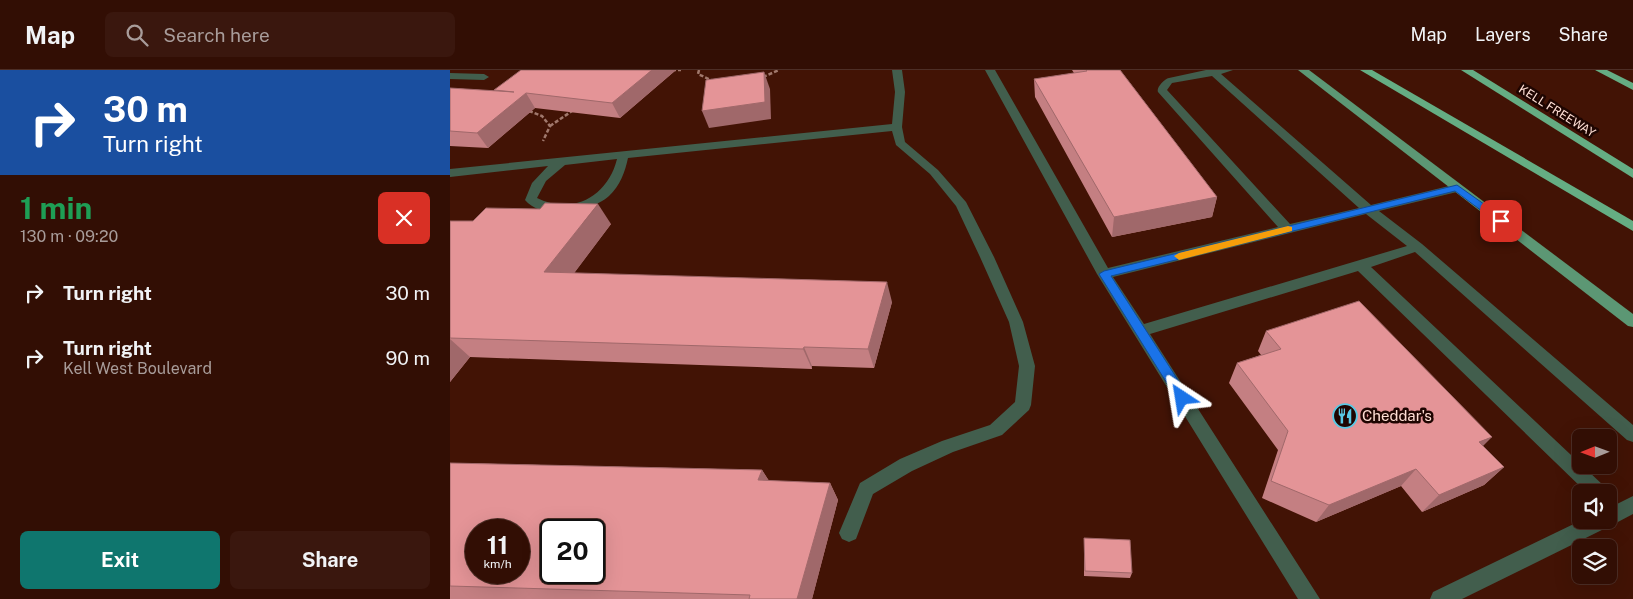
<!DOCTYPE html>
<html lang="en">
<head>
<meta charset="utf-8">
<style>
  body { margin:0; font-family:"Public Sans",sans-serif; background:#3a170e; color:#f1f3f6; height:100vh; display:flex; flex-direction:column; font-size:19px; white-space:nowrap }
  * { box-sizing:border-box; margin:0 }
  p { font-size:16px; color:#a89c9a }
  .icon { flex:none; width:28px; height:28px; fill:none; stroke:currentColor; stroke-width:2; stroke-linecap:round; stroke-linejoin:round }
  .map { position:relative; flex:1; overflow:hidden }
  .side { display:flex; flex-direction:column; background:#320e04; width:450px }
  .side>* { flex:none }
  .guide { background:#1a4fa0; color:#fff; overflow:hidden }
  .needle { width:32px; rotate:269deg }
  .buttons { position:absolute; left:1122px; top:359px; display:grid; gap:10px }
  .buttons a { display:grid; place-items:center; width:45px; height:45px; border-radius:8px; background:#320e04; box-shadow:0 5px 20px #0002,0 0 0 1px #4d2e26; font-size:25px }
  .speed { position:absolute; left:15px; top:449px; display:flex; gap:10px; font-size:25px; font-weight:700; text-align:center }
  .speed>* { display:grid; place-content:center; width:65px; height:65px; border-radius:50%; background:#320e04; box-shadow:0 5px 20px #0002,0 0 0 1px #4d2e26; line-height:1 }
  .speed small { font-size:12px; font-weight:400 }
  .speed .limit { border:2px solid #111; border-radius:8px; background:#fff; color:#111 }
  .pin { position:absolute; display:grid; place-items:center; width:42px; height:42px; color:#fff; margin:-21px; border-radius:10px; box-shadow:0 2px 8px #0006 }
  .me { position:absolute; width:55px; margin:-28px; rotate:327deg; stroke-linejoin:round; filter:drop-shadow(0 0 4px #0008) }
  .turn { display:flex; align-items:center; gap:18px; height:105px; padding:0 20px; font-size:22px }
  .turn .icon { width:65px; height:65px; stroke-width:2.5 }
  .turn b { display:block; font-size:35px; line-height:42px }
  .round { display:grid; place-items:center; flex:none; width:52px; height:52px; border-radius:8px; background:#3a170e }
  .summary { display:flex; align-items:center; justify-content:space-between; height:85px; padding:0 20px }
  h1 { font-size:30px; font-weight:700; line-height:38px; color:#1e9e55 }
  .primary-button { display:flex; gap:10px; margin-top:auto; padding:10px 20px }
  .primary-button a { flex:1; height:58px; border-radius:8px; background:#0f766e; color:#fff; font-size:20px; font-weight:700; line-height:58px; text-align:center }
  .primary-button a+a { background:#3a170e; color:#f1f3f6 }
  ul { padding:0; list-style:none }
  li { display:flex; align-items:center; gap:15px; height:65px; padding:0 20px }
  li div { flex:1 }
  li b { display:block; font-size:19px }
  li em { font-style:normal }
  header { display:flex; align-items:center; gap:30px; box-sizing:border-box; height:70px; padding:0 25px; background:#320e04; border-bottom:1px solid #4d2e26 }
  header strong { font-size:24px }
  nav { display:flex; gap:28px; margin-inline-start:auto; font-size:18px }
  .search { width:350px; height:45px; background:#3a170e; display:flex; align-items:center; gap:12px; box-sizing:border-box; padding:0 18px; border-radius:8px; color:#a89c9a; font-size:19px }
  main { display:flex; flex:1; min-height:0 }
  .map>svg:first-child { display:block }
</style>
</head>
<body>
<header>
<strong>Map</strong>
<div class="search"><svg class="icon" aria-label="search" viewBox="0 0 24 24"><circle cx="10" cy="10" r="6"/><path d="M15 15l6 6"/></svg>Search here</div>
<nav><a>Map</a><a>Layers</a><a>Share</a></nav>
</header>
<main>
<section class="side">
<div class="guide">
<div class="turn"><svg class="icon" aria-label="right" viewBox="0 0 24 24"><path d="M7 20v-9h11M14 6l5 5-5 5"/></svg><div><b>30 m</b>Turn right</div></div>
</div>
<div class="summary"><div><h1>1 min</h1><p>130 m · 09:20</p></div><a class="round" style="background:#d93025;color:#fff"><svg class="icon" aria-label="close" viewBox="0 0 24 24"><path d="M6 6l12 12M18 6L6 18"/></svg></a></div>
<ul>
<li><svg class="icon" aria-label="right" viewBox="0 0 24 24"><path d="M7 20v-9h11M14 6l5 5-5 5"/></svg><div><b>Turn right</b></div><em>30 m</em></li>
<li><svg class="icon" aria-label="right" viewBox="0 0 24 24"><path d="M7 20v-9h11M14 6l5 5-5 5"/></svg><div><b>Turn right</b><p>Kell West Boulevard</p></div><em>90 m</em></li>
</ul>
<div class="primary-button"><a>Exit</a><a>Share</a></div>
</section>
<div class="map">
<svg width="1183" height="529" viewBox="0 0 1183 529">
  <rect width="100%" height="100%" fill="#421305"/>
  <g fill="none" stroke-linecap="round" stroke-linejoin="round">
    <g stroke="#a0786c" stroke-width="2.5" stroke-dasharray="4 2" stroke-linecap="butt">
      <polyline points="222,0 231,0"/>
      <polyline points="249,0 248,4 263,11"/>
      <polyline points="313,7 329,0"/>
      <polyline points="79,41 92,46 100,56 93,71"/>
      <polyline points="100,56 122,41"/>
    </g>
    <g fill="#425e4d" fill-rule="evenodd">
      <path d="M 442,0 L 452,0 L 455,22 L 452,57 L 455,72 L 488,100 L 516,132 L 544,187 L 573,252 L 585,296 L 581,335 L 579,340 L 552,365 L 503,382 L 462,401 L 423,424 L 406,469 L 399,472 L 392,469 L 389,463 L 410,413 L 450,389 L 492,371 L 540,355 L 565,332 L 569,296 L 559,252 L 530,187 L 506,136 L 480,104 L 446,75 L 442,61 L 178,88 C 175,102 170,116 159,126 C 141,142 92,151 75,130 L 82,113 L 98,96 L 0,107 L 0,99 L 442,54 L 445,22 ZM 167,89 C 158,126 123,146 87,128 L 96,111 L 115,95 Z"/>
      <path d="M 535,0 L 545,0 L 658,198 L 828,157 L 708,22 C 706,18 714,9 719,8 L 756,0 L 783,0 L 771,4 L 921,135 L 1007,114 L 1011,115 L 1013,118 L 1011,121 L 929,141 L 972,174 L 1183,355 L 1183,372 L 1177,370 L 965,182 L 921,197 L 1154,416 L 1157,422 L 1136,422 L 908,201 L 700,264 L 870,529 L 848,529 L 647,204 ZM 762,6 L 909,138 L 840,154 L 717,20 L 722,13 ZM 916,144 L 957,176 L 694,254 L 663,207 Z"/>
      <polygon points="0,3 34,4 39,7 34,10 0,9"/>
      <polygon points="1183,426 1183,444 1166,453 1012,529 980,529 983,522 1132,450 1159,450 1159,438"/>
    </g>
    <polygon fill="#5c9774" fill-rule="evenodd" points="848,0 859,0 1183,244 1183,257 1178,256"/>
    <g fill="#65ad83" fill-rule="evenodd">
      <polygon points="910,0 922,0 1183,151 1183,161"/>
      <polygon points="1011,0 1023,0 1183,99 1183,108"/>
      <polygon points="1145,0 1157,0 1183,13 1183,20"/>
    </g>
  </g>
  <g fill="#c47f82">
    <polygon points="226,0 170,48 85,38 38,78 0,76 0,18 45,21 44,20"/>
    <polygon points="622,0 670,0 767,127 762,147 662,167 585,27 584,9 624,3"/>
    <polygon points="0,151 161,154 124,203 442,232 424,298 362,296 362,299 20,287 0,312"/>
    <polygon points="816,261 1033,376 1054,397 1034,415 972,442 951,416 866,452 812,428 828,380 779,313 787,293 811,285 808,281"/>
    <polygon points="0,393 312,400 319,411 380,413 388,430 362,529 0,529"/>
    <polygon points="634,468 682,503 680,508 634,506"/>
  </g>
  <g fill="#a0686a">
    <polygon points="202,0 226,0 170,48 162,33"/>
    <polygon points="314,2 320,19 321,49 259,58 252,41"/>
    <polygon points="76,23 85,38 38,78 27,63"/>
    <polygon points="767,127 762,147 662,167 664,147"/>
    <polygon points="148,134 161,154 110,222 94,202"/>
    <polygon points="437,212 442,232 424,298 418,279"/>
    <polygon points="0,269 20,287 0,312"/>
    <polygon points="354,277 362,296 362,299 353,279"/>
    <polygon points="1042,367 1024,385 1029,372"/>
    <polygon points="1054,397 1034,415 972,442 989,425"/>
    <polygon points="966,399 951,416 866,452 879,435"/>
    <polygon points="312,400 323,417 308,410"/>
    <polygon points="380,413 388,430 362,529 347,529"/>
  </g>
  <g fill="#e49497" stroke="#a0686a" fill-rule="evenodd">
    <polygon points="71,0 202,0 162,33 76,23 27,63 0,61 0,18 64,22 44,20"/>
    <polygon points="636,0 670,0 767,127 664,147 584,9 637,1"/>
    <polygon points="314,2 315,32 252,41 256,10"/>
    <polygon points="95,133 148,134 94,202 437,212 418,279 354,277 353,279 0,268 0,151 23,151 36,138 90,139"/>
    <polygon points="909,231 1042,367 1029,372 1054,397 989,425 966,399 879,435 821,411 838,361 787,293 831,279 816,261"/>
    <path d="M 0,393 L 312,400 L 308,410 L 380,413 L 347,529 L 299,529 L 300,525 L 0,516 ZM 26,460 L 69,460 L 69,502 L 26,502 ZM 101,460 L 144,460 L 144,502 L 101,502 Z"/>
    <polygon points="634,468 680,470 682,503 635,501"/>
  </g>
  <polygon fill="#1a73e8" stroke="#114b97" points="1007,115 1055,149 1055,153 1048,153 1005,121 661,206 737,324 739,328 737,331 728,331 649,204 654,201"/>
  <polygon fill="#f59e0b" points="838,156 842,157 842,161 729,190 724,186 729,183"/>
  <defs>
    <g id="restaurant-ring" transform="scale(1.25)"><circle r="9.5" fill="#1e0501" stroke="#59c8e4" stroke-width="1.5"/><path d="M-5-6h1v4h1v-4h1v4h1v-4h1v5L-1.5 .5V6h-2V.5L-5-1ZM5-6V6H3V1.5H1.5Q1.5-4 5-6Z" fill="#59c8e4"/></g>
  </defs>
  <g fill-rule="evenodd">
    <use href="#restaurant-ring" x="895" y="346"/>
  </g>
  <g text-anchor="middle" stroke-width="5" stroke-linejoin="round" paint-order="stroke">
    <g font-size="12" fill="#ffdfd5" stroke="#1e0501">
      <text transform="translate(1107 41) rotate(32)" y="4">KELL FREEWAY</text>
    </g>
    <g font-size="15" fill="#ffdfd5" stroke="#1e0501" text-anchor="start">
      <text x="912" y="351">Cheddar's</text>
    </g>
  </g>
</svg>
<div class="buttons">
<a><svg class="needle" viewBox="-14 -14 28 28"><path d="M0-13l5 13h-10z" fill="#e53935"/><path d="M0 13l5-13h-10z" fill="#a89c9a"/></svg></a>
<a><svg class="icon" aria-label="sound" viewBox="0 0 24 24"><path d="M4 9h4l5-4v14l-5-4H4zM17 9q2 3 0 6"/></svg></a>
<a><svg class="icon" aria-label="layers" viewBox="0 0 24 24"><path d="M12 4l9 5-9 5-9-5zM3 14l9 5 9-5"/></svg></a>
</div>
<div class="speed"><div>11<small>km/h</small></div><div class="limit">20</div></div>
<div class="pin" style="left:1051px;top:151px;background:#d93025"><svg class="icon" aria-label="arrive" viewBox="0 0 24 24"><path d="M6 21V4h12l-3 4 3 4H6"/></svg></div>
<svg class="me" style="left:732px;top:328px" viewBox="-20 -20 40 40"><path d="M0-17L14 15 0 8-14 15z" fill="#1a73e8" stroke="#fff" stroke-width="4"/></svg>
</div>
</main>
</body>
</html>
